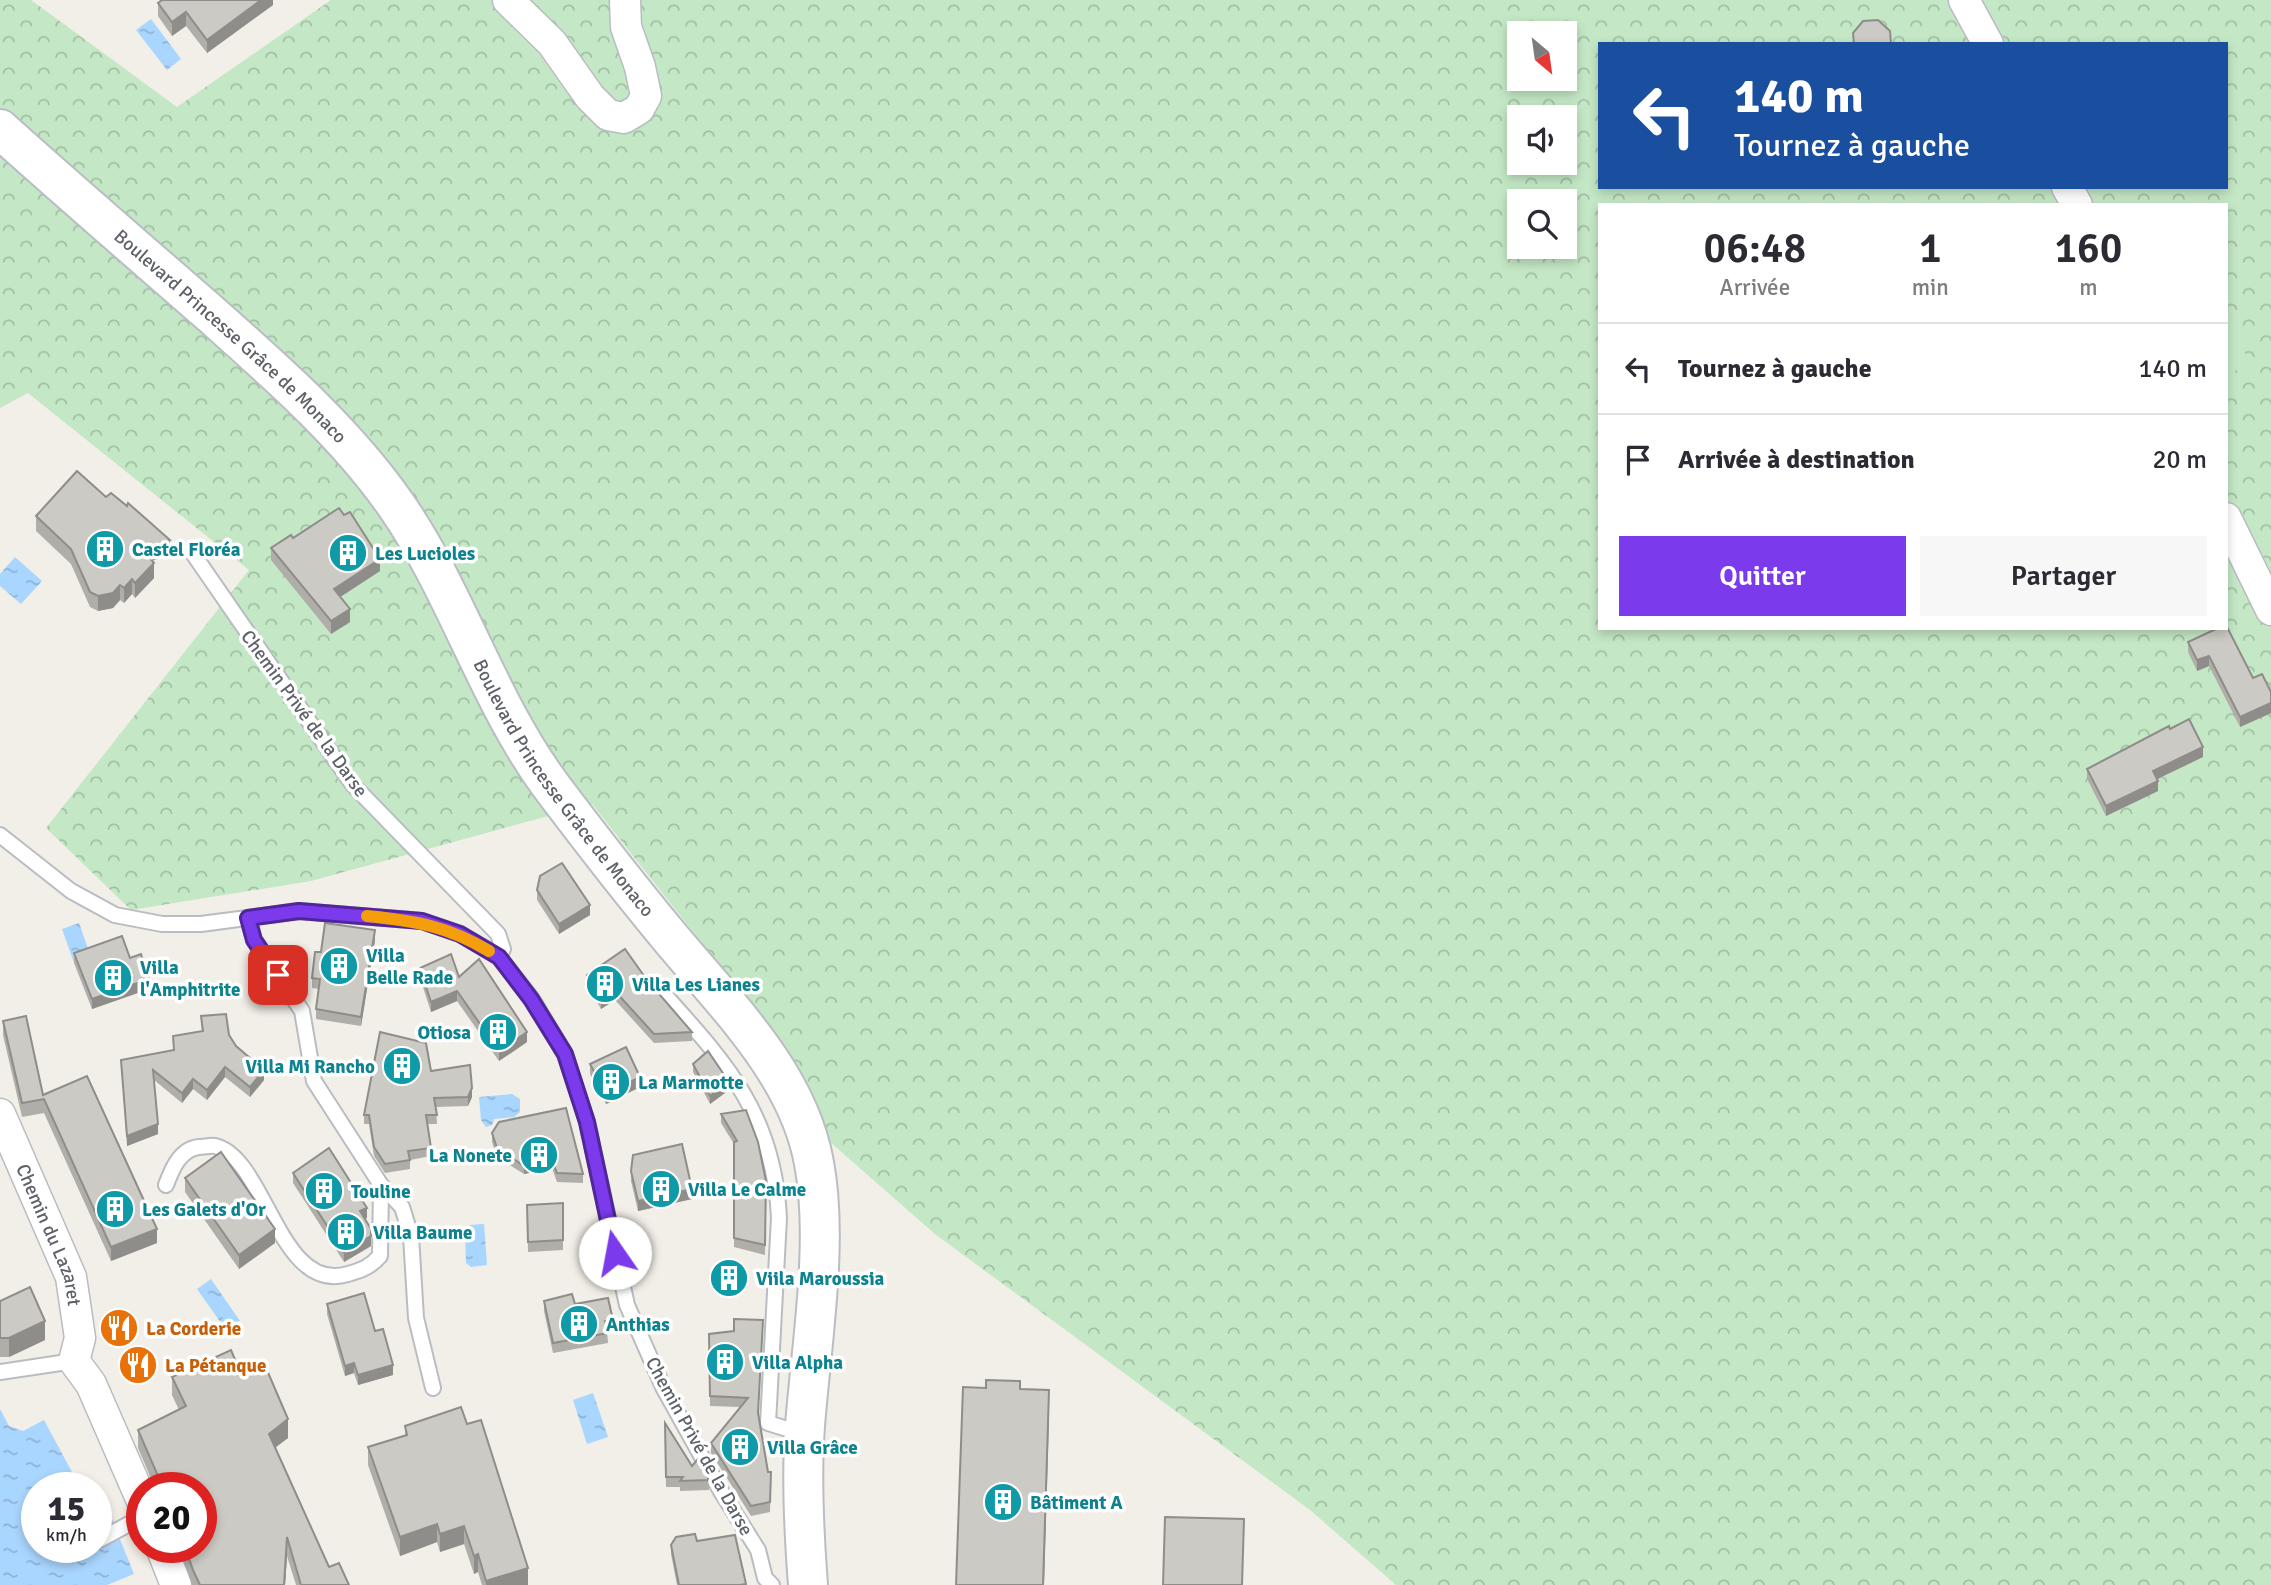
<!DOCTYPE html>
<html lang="fr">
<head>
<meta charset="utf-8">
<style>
  body { margin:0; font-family:Signika,sans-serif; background:#f7f7f7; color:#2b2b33; height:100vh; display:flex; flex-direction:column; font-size:26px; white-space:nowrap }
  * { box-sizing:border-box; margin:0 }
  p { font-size:23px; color:#7c7c81 }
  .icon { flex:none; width:38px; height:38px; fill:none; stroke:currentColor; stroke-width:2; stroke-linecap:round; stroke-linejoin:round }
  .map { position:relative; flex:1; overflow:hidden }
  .drawer { position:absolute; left:1598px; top:203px; width:630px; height:427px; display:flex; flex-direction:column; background:#fff; border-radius:0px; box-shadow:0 4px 10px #0003 }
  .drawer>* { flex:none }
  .banner { position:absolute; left:1598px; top:42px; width:630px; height:147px; border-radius:0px; box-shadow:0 4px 10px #0003; background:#1a4fa0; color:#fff; overflow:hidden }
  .needle { width:46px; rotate:151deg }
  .buttons { position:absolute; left:1507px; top:21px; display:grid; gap:14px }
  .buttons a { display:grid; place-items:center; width:70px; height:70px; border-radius:0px; background:#fff; box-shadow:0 4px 10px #0003; font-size:35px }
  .speed { position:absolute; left:21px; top:1472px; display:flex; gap:14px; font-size:35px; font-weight:700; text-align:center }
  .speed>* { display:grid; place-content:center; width:91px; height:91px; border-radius:50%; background:#fff; box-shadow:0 4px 10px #0003; line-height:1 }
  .speed small { font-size:18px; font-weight:400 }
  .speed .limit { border:10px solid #d22; background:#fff; color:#111 }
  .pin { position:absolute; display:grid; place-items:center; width:60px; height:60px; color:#fff; margin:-30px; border-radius:14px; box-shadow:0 4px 10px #0006 }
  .me { position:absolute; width:77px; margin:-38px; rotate:348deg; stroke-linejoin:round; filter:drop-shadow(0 0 5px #0008) }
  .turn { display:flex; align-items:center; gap:24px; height:147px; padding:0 21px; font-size:32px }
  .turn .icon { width:91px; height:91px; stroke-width:2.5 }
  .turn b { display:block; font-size:49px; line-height:60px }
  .eta { display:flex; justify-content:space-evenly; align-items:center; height:119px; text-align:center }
  .eta b { font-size:42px; font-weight:600; line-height:49px }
  .primary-button { display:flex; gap:14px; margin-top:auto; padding:14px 21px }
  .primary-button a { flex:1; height:80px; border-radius:0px; background:#7c3aed; color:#fff; font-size:28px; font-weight:600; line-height:80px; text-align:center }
  .primary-button a+a { background:#f7f7f7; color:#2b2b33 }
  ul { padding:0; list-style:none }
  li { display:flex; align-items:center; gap:21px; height:91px; padding:0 21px; border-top:2px solid #e1e1e2 }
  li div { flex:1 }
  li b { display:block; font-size:26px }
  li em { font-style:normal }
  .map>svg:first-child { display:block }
</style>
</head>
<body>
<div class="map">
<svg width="2271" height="1585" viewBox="0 0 2271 1585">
  <defs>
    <pattern id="forest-crowns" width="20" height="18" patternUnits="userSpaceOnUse" patternTransform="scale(1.75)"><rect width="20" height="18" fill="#c4e8c5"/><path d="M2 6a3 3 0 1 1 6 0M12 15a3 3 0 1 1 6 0" fill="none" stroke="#a2bfa4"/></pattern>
    <pattern id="water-ripples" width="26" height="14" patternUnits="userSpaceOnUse" patternTransform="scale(1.75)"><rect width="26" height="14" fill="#a9d6ff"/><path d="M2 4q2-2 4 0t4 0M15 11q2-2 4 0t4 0" fill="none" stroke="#8db1d2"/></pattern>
  </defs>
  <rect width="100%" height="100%" fill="#f1efe7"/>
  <path fill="url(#forest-crowns)" fill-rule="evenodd" d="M 0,0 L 31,0 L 177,107 L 331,0 L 2271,0 L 2271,1585 L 1396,1585 L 1310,1510 L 935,1234 L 830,1142 L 773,1033 L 592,804 L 311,881 L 131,910 L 46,828 L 249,570 L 28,393 L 0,408 ZM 1519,33 L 1564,33 L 1564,79 L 1519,79 ZM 1600,44 L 2226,44 L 2226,187 L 1600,187 ZM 1519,117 L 1564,117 L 1564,163 L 1519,163 ZM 1519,201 L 1564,201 L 1564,247 L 1519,247 ZM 1600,205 L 2226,205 L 2226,628 L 1600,628 Z"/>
  <polygon fill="#c4e8c5" points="2226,313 2250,364 2226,375"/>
  <g fill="url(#water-ripples)">
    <polygon points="151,19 181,59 167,70 136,30"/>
    <polygon points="15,557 42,581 21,604 0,586 0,574"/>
    <polygon points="79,923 91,957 74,963 62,929"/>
    <polygon points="512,1094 520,1099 520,1112 514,1117 494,1119 492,1125 486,1127 481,1120 479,1097"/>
    <polygon points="484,1224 487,1265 471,1267 466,1263 465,1232 469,1225"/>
    <polygon points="211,1279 240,1321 226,1330 197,1289"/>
    <polygon points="593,1393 608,1437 587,1444 573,1400"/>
    <polygon points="0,1409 9,1426 23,1431 44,1420 80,1487 37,1488 37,1547 96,1547 96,1509 106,1504 134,1574 107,1585 0,1585"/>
  </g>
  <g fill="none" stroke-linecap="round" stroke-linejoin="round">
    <g stroke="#b9bcc1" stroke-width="18">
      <g id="lane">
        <polyline points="194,555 353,785 498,934 503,949 499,957"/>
        <polyline points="0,835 71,891 115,915 162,924 201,924 299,911 422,921 460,934 499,957 532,999 565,1054 587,1122 627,1305 663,1387 722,1493 758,1550 765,1578 772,1585"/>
        <polyline points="248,918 254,940 302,1011 314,1081 381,1185 402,1207 411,1236 416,1318 433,1388"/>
        <path d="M 654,983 C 722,1059 774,1110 779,1218 L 768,1423 L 803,1434"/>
        <path d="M 166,1185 C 172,1169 180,1149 199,1147 C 204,1147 211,1145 215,1146 C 266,1158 279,1295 348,1274 C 362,1270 370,1267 380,1256 L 381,1185"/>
        <polyline points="0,1372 74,1361"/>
        <polyline points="101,1539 142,1517"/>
      </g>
    </g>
    <g stroke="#b9bcc1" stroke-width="33">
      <g id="street">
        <polyline points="508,0 552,43 590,97 608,115 624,118 639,109 646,96 640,67 626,27 625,0"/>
        <polyline points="1964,0 1988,44"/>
        <polyline points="2067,187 2077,205"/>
        <polyline points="2226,518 2271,610"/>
        <path id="s1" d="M 0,1114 L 71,1277 L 80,1338 L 74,1361 L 91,1384 L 142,1501"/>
        <polyline points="161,1547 176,1585"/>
      </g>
    </g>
    <g stroke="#babdc3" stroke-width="42">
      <g id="secondary">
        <path id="s2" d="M 0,129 C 70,192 141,253 212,315 C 277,373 346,433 396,505 C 458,594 488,703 554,790 C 591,839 629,888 668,935 C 724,1003 798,1073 814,1163 C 829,1242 811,1346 805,1426 C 801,1479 804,1533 808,1585"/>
      </g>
    </g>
    <use href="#lane" stroke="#fff" stroke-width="14"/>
    <use href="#street" stroke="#fff" stroke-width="30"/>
    <use href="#secondary" stroke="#fff" stroke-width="38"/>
  </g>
  <g fill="#afaea9">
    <polygon points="273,0 273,5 207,53 186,26 172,36 158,16 158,3"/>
    <polygon points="106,497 170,555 152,561 154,578 135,598 132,594 124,603 120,600 113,608 98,611 90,607 71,564 36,531 36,516"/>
    <polygon points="293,538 380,571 340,597 350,622 331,634 271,560 271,548"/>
    <polygon points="2188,642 2253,678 2271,692 2271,713 2240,727 2209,666 2197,671 2188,652"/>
    <polygon points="2170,729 2203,757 2157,779 2158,791 2106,816 2087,779 2087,769"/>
    <polygon points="537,890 590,915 559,934 537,900"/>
    <polygon points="375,940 361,1026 316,1019 316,1009 319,989 312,988 312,978 321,952"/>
    <polygon points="74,953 130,958 149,989 92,1009 74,963"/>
    <polygon points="420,968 459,977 527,1042 499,1061 457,1001 431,1012 420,978"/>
    <polygon points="587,975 647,980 692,1032 692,1041 654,1043 615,1000 601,1009 587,984"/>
    <polygon points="201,1016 229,1035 236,1046 264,1080 250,1097 225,1077 207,1100 193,1089 182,1103 154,1080 158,1134 127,1146 121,1060 174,1050 173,1036 202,1031"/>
    <polygon points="3,1021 43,1095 157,1243 111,1261 44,1113 22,1117 3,1035"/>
    <polygon points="590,1064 640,1087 606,1104 590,1074"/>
    <polygon points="693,1064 729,1090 710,1104 693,1072"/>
    <polygon points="431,1071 472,1097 468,1106 436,1107 437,1124 427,1124 431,1148 431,1156 410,1160 410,1169 385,1173 374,1156 369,1124 364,1124 364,1115"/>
    <polygon points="721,1114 766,1181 765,1255 734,1247 734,1144 721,1123"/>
    <polygon points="492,1133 583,1174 583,1183 557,1182 552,1168 524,1174 497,1157 492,1142"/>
    <polygon points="631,1171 692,1199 638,1211 631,1181"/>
    <polygon points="293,1173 367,1218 364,1219 371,1229 371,1246 344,1262 293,1183"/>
    <polygon points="185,1178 275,1243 239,1269 185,1192"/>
    <polygon points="563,1203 563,1250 528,1252 527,1205"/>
    <polygon points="0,1301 45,1340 9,1357 0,1357"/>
    <polygon points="544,1301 575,1304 613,1320 613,1330 607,1331 608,1343 553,1353 544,1311"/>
    <polygon points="327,1304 375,1331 393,1375 358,1385 354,1373 345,1376 327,1314"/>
    <polygon points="709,1334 759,1415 768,1472 771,1472 770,1512 751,1516 711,1453 711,1443 740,1407 710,1406"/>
    <polygon points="241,1374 288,1438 275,1448 329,1567 349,1585 296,1585 287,1556 285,1585 192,1585 179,1547 201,1547 201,1488 155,1488 138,1448 138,1430 179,1410 172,1395 172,1377"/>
    <polygon points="665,1423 692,1466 709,1480 709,1490 680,1491 680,1487 666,1487"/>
    <polygon points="405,1426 528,1585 482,1585 478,1572 474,1574 464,1544 440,1552 437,1542 400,1556 368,1465 368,1447 405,1435"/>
    <polygon points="697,1541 746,1585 677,1585 671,1554 671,1545"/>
  </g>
  <g fill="#8f8d89">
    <polygon points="261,0 273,0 273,5 207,53 207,40"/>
    <polygon points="186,12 186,26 172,36 172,22"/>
    <polygon points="170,540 170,555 142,563 142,549"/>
    <polygon points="380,559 380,571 334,601 334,589"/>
    <polygon points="154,563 154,578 135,598 135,583"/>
    <polygon points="132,579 132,594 124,603 124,588"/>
    <polygon points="120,585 120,600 113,608 98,611 98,596"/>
    <polygon points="350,609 350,622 331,634 331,621"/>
    <polygon points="2209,656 2209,666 2197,671 2197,660"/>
    <polygon points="2271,703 2271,713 2240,727 2240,717"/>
    <polygon points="2203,747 2203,757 2153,781 2153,771"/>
    <polygon points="2158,781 2158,791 2106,816 2106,806"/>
    <polygon points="590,905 590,915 559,934 559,924"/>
    <polygon points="375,930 375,940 361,1026 361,1017"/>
    <polygon points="149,979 149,989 92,1009 92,999"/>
    <polygon points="457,991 457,1001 431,1012 431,1002"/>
    <polygon points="615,991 615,1000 601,1009 601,1000"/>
    <polygon points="527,1032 527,1042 499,1061 499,1051"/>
    <polygon points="225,1067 225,1077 207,1100 207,1090"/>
    <polygon points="264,1070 264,1080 250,1097 250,1087"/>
    <polygon points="640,1077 640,1087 606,1104 606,1094"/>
    <polygon points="193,1079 193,1089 182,1103 182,1093"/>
    <polygon points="729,1082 729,1090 710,1104 710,1096"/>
    <polygon points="472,1088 472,1097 468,1106 468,1097"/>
    <polygon points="158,1124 158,1134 127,1146 127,1136"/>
    <polygon points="552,1160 552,1168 524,1174 524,1166"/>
    <polygon points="692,1189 692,1199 638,1211 638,1201"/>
    <polygon points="367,1208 367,1218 360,1221 360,1211"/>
    <polygon points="157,1229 157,1243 111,1261 111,1247"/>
    <polygon points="275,1229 275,1243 239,1269 239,1255"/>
    <polygon points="371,1236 371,1246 344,1262 344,1252"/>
    <polygon points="45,1321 45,1340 9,1357 9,1338"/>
    <polygon points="354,1363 354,1373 345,1376 345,1366"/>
    <polygon points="393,1365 393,1375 358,1385 358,1375"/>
    <polygon points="1049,1390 1049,1418 1044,1585 1043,1585"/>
    <polygon points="288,1419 288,1438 269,1452 269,1434"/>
    <polygon points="437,1524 437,1542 400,1556 400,1537"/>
    <polygon points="464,1526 464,1544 440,1552 440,1534"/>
    <polygon points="287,1537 287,1556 285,1585 284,1585"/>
    <polygon points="478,1554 478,1572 474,1574 474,1556"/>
    <polygon points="528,1568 528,1585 486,1585 486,1581"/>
  </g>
  <g fill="#cccac4" stroke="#8f8d89" stroke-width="2">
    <polygon points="162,0 261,0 207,40 186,12 172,22 158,3"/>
    <polygon points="1878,20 1890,31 1891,44 1854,44 1853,33 1863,21"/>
    <polygon points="77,471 106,497 111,493 127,506 128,503 170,540 142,549 154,563 135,583 132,579 124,588 120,585 113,593 98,596 90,592 71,549 36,516"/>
    <polygon points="339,508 344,515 350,512 380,559 334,589 350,609 331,621 271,548 291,535 293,538"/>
    <polygon points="2226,625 2253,678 2262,674 2271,692 2271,703 2240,717 2209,656 2197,660 2188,642 2218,628 2226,628"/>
    <polygon points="2189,719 2203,747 2153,771 2158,781 2106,806 2087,769 2169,726 2170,729"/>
    <polygon points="562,863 590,905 559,924 537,890 540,876"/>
    <polygon points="325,923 375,930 361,1017 316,1009 320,979 312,978 315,952 321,952"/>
    <polygon points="122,936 130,958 141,954 149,979 92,999 74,953"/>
    <polygon points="625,949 647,980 692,1032 654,1034 615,991 601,1000 587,975"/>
    <polygon points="451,954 459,977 479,959 527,1032 499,1051 457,991 431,1002 420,968"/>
    <polygon points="226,1014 229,1035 236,1046 264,1070 250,1087 225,1067 207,1090 193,1079 182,1093 153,1070 158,1124 127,1136 121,1060 174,1050 173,1036 203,1031 201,1016"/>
    <polygon points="26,1016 43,1095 87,1076 157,1229 111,1247 44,1099 22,1103 3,1021"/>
    <polygon points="380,1032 426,1043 431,1071 470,1065 472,1088 468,1097 434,1098 437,1115 426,1115 431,1148 408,1151 410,1160 385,1164 374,1147 369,1115 364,1115"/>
    <polygon points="626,1047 640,1077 606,1094 590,1064"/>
    <polygon points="708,1051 729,1082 710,1096 693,1064"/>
    <polygon points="566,1108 583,1174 557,1173 552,1160 524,1166 497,1148 492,1133 499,1122"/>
    <polygon points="746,1110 758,1142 766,1181 765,1245 734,1238 734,1142 737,1141 721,1114"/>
    <polygon points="682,1144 692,1189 638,1201 631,1171 633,1155"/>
    <polygon points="329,1148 367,1208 360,1211 371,1229 371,1236 344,1252 293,1173"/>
    <polygon points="221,1152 275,1229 239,1255 185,1178"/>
    <polygon points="563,1203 563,1240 528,1242 527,1205"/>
    <polygon points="30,1287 45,1321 9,1338 0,1338 0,1301"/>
    <polygon points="364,1293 375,1331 383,1329 393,1365 358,1375 354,1363 345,1366 327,1304"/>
    <polygon points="572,1294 575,1304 608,1298 613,1320 605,1321 608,1333 553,1343 544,1301"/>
    <polygon points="734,1319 763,1320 758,1413 768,1472 771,1472 770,1502 751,1506 711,1443 748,1398 710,1396 709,1334 734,1331"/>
    <polygon points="231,1350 241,1374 264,1363 288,1419 269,1434 329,1567 339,1563 349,1585 301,1585 287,1537 284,1585 200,1585 193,1570 185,1547 201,1547 201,1488 158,1488 158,1476 138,1430 186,1406 172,1377"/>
    <polygon points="986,1380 1020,1381 1020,1389 1049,1390 1043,1585 956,1585 963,1387 986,1388"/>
    <polygon points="461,1407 467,1424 481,1420 528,1568 486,1581 478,1554 474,1556 464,1526 440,1534 437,1524 400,1537 368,1447 407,1435 405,1426"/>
    <polygon points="665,1423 692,1466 698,1459 709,1480 680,1481 683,1477 666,1477"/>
    <polygon points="1165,1517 1244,1519 1242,1585 1163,1585"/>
    <polygon points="695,1534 697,1541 735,1535 746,1584 740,1585 679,1585 671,1545 676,1537"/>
  </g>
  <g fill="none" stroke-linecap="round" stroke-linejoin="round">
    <g stroke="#51269a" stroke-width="18">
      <polyline id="route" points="278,975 254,940 248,918 299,911 422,921 460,934 499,957 531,999 565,1054 587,1122 615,1253"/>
    </g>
    <use href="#route" stroke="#7c3aed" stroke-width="12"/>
    <path stroke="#f59e0b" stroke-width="12" d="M 367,916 C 416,921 447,926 489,951"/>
  </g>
  <defs>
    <g id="building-disc" transform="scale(2.0125)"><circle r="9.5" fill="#0f9aa8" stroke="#fff"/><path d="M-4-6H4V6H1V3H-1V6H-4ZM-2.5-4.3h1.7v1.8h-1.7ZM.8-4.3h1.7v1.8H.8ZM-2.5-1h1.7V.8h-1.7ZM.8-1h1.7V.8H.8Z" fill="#fff"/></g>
    <g id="restaurant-disc" transform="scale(2.0125)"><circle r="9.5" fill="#e8710a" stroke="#fff"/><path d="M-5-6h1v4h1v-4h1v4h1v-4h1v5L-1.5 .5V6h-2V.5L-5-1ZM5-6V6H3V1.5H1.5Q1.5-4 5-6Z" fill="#fff"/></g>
  </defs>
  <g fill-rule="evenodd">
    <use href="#building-disc" x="105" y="549"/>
    <use href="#building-disc" x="348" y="553"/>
    <use href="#building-disc" x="339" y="966"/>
    <use href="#building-disc" x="113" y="978"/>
    <use href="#building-disc" x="605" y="984"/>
    <use href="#building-disc" x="498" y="1032"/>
    <use href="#building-disc" x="402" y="1066"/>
    <use href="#building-disc" x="611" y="1082"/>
    <use href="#building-disc" x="539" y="1155"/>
    <use href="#building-disc" x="661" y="1189"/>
    <use href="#building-disc" x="324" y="1191"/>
    <use href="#building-disc" x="115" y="1209"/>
    <use href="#building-disc" x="346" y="1232"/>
    <use href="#building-disc" x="729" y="1278"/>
    <use href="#building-disc" x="579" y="1324"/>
    <use href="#restaurant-disc" x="119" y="1328"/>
    <use href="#building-disc" x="725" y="1362"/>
    <use href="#restaurant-disc" x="138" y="1365"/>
    <use href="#building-disc" x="740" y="1447"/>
    <use href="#building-disc" x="1003" y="1502"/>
  </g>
  <g text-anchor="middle" stroke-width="7" stroke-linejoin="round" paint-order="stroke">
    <g font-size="19" fill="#5e6268" stroke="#fff">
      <text dy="7" stroke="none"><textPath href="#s2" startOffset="310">Boulevard Princesse Grâce de Monaco</textPath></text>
      <text transform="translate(305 713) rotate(54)" y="7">Chemin Privé de la Darse</text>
      <text dy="7" stroke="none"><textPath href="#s2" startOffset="877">Boulevard Princesse Grâce de Monaco</textPath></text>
      <text dy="7" stroke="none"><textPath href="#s1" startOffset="131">Chemin du Lazaret</textPath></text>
      <text transform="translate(700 1446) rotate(61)" y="7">Chemin Privé de la Darse</text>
    </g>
    <g font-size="19" font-weight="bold" fill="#0d838f" stroke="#fff" text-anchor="start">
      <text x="132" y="556">Castel Floréa</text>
      <text x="375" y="560">Les Lucioles</text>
      <text x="366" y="962">Villa<tspan x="366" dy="22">Belle Rade</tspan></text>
      <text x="140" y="974">Villa<tspan x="140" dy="22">l'Amphitrite</tspan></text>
      <text x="632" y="991">Villa Les Lianes</text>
      <text x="471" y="1039" text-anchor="end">Otiosa</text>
      <text x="375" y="1073" text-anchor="end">Villa Mi Rancho</text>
      <text x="638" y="1089">La Marmotte</text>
      <text x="512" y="1162" text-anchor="end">La Nonete</text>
      <text x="688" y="1196">Villa Le Calme</text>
      <text x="351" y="1198">Touline</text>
      <text x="142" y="1216">Les Galets d'Or</text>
      <text x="373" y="1239">Villa Baume</text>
      <text x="756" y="1285">Viila Maroussia</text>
      <text x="606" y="1331">Anthias</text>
      <text x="752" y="1369">Villa Alpha</text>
      <text x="767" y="1454">Villa Grâce</text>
      <text x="1030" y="1509">Bâtiment A</text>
    </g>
    <g font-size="19" font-weight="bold" fill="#c56008" stroke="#fff" text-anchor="start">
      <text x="146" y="1335">La Corderie</text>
      <text x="165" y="1372">La Pétanque</text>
    </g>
  </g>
</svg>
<div class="buttons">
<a><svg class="needle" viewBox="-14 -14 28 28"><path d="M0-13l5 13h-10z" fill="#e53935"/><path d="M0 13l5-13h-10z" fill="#7c7c81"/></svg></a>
<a><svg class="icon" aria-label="sound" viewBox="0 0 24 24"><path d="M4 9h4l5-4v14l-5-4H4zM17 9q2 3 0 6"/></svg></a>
<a><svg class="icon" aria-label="search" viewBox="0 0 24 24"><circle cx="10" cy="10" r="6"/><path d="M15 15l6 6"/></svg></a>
</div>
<div class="speed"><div>15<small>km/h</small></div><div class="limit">20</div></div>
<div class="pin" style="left:278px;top:975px;background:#d93025"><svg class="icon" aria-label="arrive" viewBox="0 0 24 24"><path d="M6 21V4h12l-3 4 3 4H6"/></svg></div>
<svg class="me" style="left:615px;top:1253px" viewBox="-20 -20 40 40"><circle r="19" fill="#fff"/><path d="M0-13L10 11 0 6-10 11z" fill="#7c3aed"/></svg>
<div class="banner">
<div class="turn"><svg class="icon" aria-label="left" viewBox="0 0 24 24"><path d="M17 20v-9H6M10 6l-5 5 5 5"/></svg><div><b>140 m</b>Tournez à gauche</div></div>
</div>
<section class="drawer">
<div class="eta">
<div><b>06:48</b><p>Arrivée</p></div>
<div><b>1</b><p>min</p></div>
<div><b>160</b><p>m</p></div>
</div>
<ul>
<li><svg class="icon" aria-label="left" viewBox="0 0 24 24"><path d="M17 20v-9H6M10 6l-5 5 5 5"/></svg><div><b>Tournez à gauche</b></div><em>140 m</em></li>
<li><svg class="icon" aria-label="arrive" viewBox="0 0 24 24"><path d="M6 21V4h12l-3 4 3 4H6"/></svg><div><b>Arrivée à destination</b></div><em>20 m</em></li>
</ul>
<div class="primary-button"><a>Quitter</a><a>Partager</a></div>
</section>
</div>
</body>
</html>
